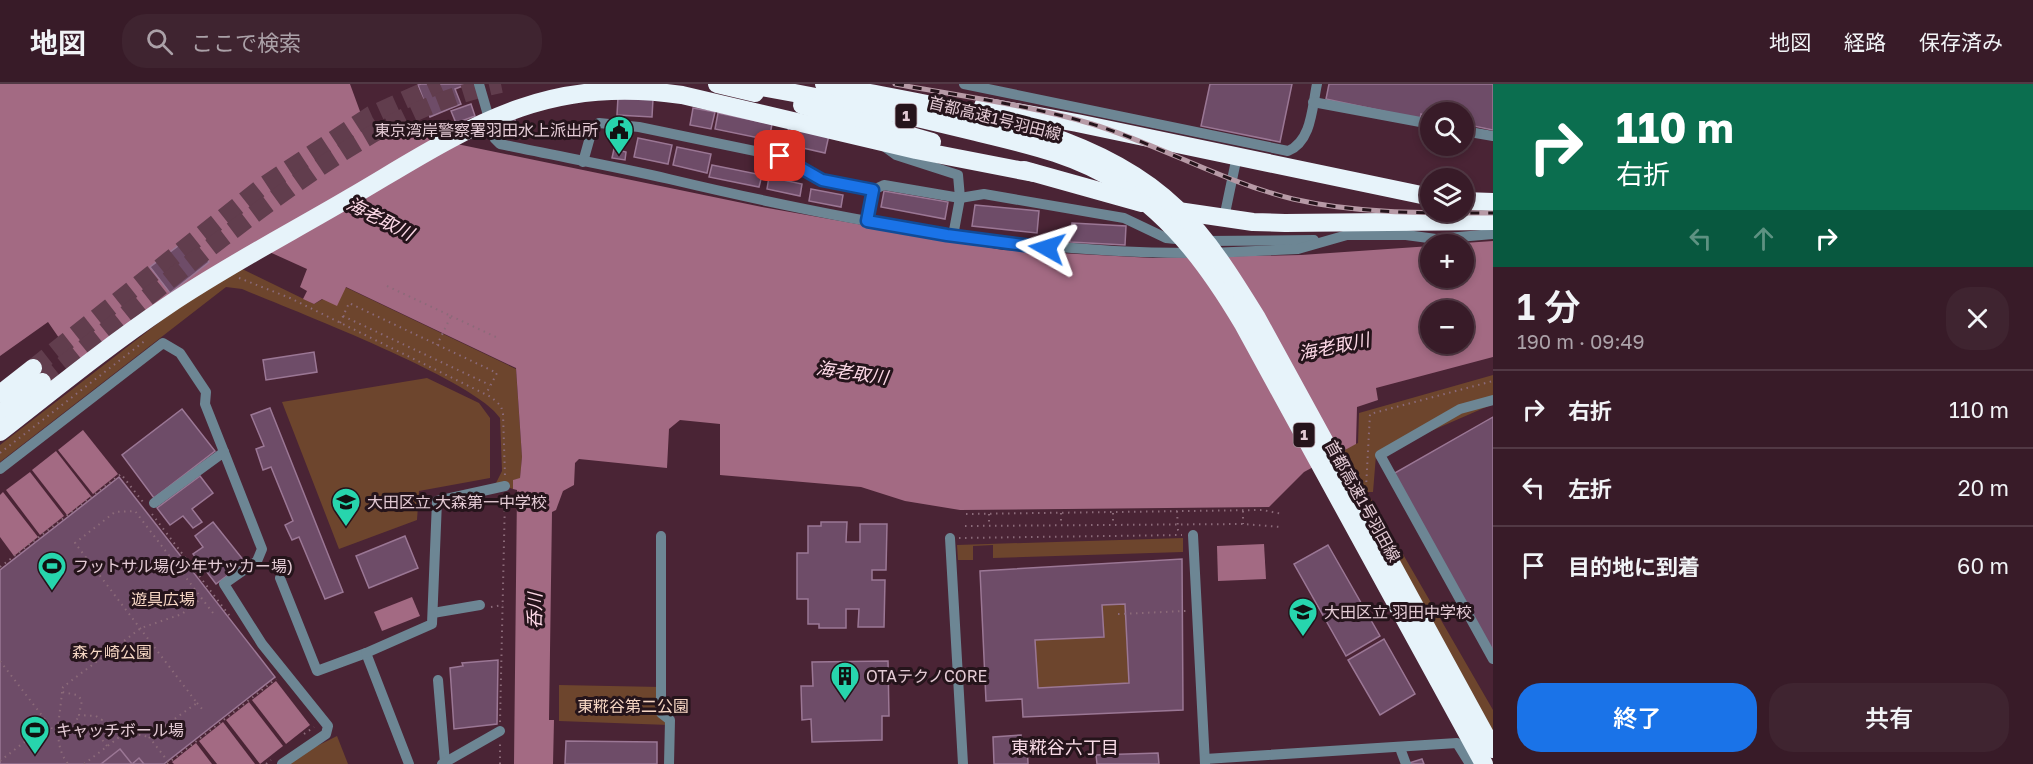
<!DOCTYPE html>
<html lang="ja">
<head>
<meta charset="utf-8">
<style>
  body { margin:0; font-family:"Golos Text","Noto Sans JP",sans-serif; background:#3f2430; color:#f1f3f6; height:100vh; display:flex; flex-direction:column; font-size:22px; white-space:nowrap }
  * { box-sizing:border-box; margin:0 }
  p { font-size:20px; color:#aba1a8 }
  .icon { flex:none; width:33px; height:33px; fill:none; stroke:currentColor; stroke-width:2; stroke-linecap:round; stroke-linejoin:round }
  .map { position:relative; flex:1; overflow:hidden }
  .drawer { display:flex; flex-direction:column; background:#381b28; width:540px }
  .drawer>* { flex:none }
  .top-card { background:#0b6e4f; color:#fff; overflow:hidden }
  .controls { position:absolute; left:1420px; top:18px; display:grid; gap:12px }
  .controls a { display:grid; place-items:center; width:54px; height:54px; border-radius:50%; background:#381b28; box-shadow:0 3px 9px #0003,0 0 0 2px #523945; font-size:30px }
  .pin { position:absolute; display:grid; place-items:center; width:51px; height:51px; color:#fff; margin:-26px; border-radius:12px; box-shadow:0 3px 9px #0006 }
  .me { position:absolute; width:66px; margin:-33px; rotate:276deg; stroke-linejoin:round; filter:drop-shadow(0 0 4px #0008) }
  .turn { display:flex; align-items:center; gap:21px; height:126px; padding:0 24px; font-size:27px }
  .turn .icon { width:78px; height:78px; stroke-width:2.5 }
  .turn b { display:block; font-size:42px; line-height:51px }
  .lanes { display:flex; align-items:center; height:57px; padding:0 24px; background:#0003; justify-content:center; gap:30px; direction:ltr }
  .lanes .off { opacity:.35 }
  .round { display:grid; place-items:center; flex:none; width:63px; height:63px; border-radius:24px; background:#3f2430 }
  .summary { display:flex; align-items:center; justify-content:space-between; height:102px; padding:0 24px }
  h1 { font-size:36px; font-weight:600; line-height:45px }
  .action { display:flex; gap:12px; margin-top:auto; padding:12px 24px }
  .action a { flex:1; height:69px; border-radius:24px; background:#1a73e8; color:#fff; font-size:24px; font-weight:600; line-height:69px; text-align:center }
  .action a+a { background:#3f2430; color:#f1f3f6 }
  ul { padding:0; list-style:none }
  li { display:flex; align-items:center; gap:18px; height:78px; padding:0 24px; border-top:2px solid #523945 }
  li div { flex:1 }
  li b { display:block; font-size:22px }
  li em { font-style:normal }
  header { display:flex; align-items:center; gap:36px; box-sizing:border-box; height:84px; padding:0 30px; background:#381b28; border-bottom:2px solid #523945 }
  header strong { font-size:28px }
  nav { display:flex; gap:33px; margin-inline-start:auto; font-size:21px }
  .search { width:420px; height:54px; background:#3f2430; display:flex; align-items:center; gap:15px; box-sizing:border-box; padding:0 21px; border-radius:24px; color:#aba1a8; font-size:22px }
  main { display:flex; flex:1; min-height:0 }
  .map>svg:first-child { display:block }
</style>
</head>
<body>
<header>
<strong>地図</strong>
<div class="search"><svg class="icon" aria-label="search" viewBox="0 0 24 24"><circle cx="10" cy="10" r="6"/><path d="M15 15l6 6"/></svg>ここで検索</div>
<nav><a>地図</a><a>経路</a><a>保存済み</a></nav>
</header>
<main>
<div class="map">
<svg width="1493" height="680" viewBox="0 0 1493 680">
  <rect width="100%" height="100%" fill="#4a2435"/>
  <g fill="#6d452d">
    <path d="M 238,183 L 314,220 L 345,203 L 516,285 L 522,373 L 520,395 L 513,396 L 513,405 L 496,399 L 502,387 L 500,334 C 476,296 292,226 242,205 L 226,203 L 0,378 L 0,361 L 218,193 Z"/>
    <polygon points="1493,291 1493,320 1376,371 1373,408 1367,408 1493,626 1493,665 1331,370 1358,359 1359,329"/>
    <polygon points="427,294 479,319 490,334 490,394 419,407 417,436 339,465 282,318"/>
    <polygon points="1183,454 1183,468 993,474 993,461 973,462 973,476 958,476 957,461"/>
    <polygon points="1125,520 1129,599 1038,604 1035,556 1103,553 1102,521"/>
    <polygon points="559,601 661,603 669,641 559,637"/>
    <polygon points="337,652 348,680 290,680 307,667"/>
  </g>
  <g fill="#a36a83" fill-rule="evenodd">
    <path d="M 0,0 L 350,0 L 365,41 L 762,123 L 1003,166 L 1153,174 L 1301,171 L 1431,162 L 1431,194 L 1464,194 L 1464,160 L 1450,160 L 1493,157 L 1493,273 L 1376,304 L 1378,316 L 1357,323 L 1356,360 L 1304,388 L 1269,423 L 960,426 L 905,417 L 861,403 L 720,391 L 720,340 L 680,336 L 669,345 L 667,384 L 579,375 L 575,379 L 574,401 L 563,407 L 556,426 L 552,428 L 549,636 L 554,636 L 553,680 L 514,680 L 517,406 L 513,405 L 513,396 L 520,394 L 522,373 L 516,284 L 346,203 L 337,222 L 322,215 L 314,220 L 303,215 L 307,207 L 300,203 L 307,185 L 254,161 L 77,280 L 48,238 L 0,272 ZM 1431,226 L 1464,226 L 1464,260 L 1431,260 Z"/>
    <polygon points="83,346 118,390 93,410 58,366"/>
    <polygon points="56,367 91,412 67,431 32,386"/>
    <polygon points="30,388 64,432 40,451 6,406"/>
    <polygon points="3,408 38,453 14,472 0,453 0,411"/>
    <polygon points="1264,460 1266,495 1218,497 1217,462"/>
    <polygon points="412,513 420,532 382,547 374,528"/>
    <polygon points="276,597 310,641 286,660 252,616"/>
    <polygon points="249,618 283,662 260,680 226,636"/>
    <polygon points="223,638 255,680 217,680 199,657"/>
    <polygon points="196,659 212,680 174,680 172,678"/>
  </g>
  <g fill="#6e4c68" stroke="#9b7795" stroke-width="1.5" fill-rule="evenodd">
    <polygon points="421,0 468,0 455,5 461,20 430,33 418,1"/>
    <polygon points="1210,0 1292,0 1280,58 1201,42"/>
    <polygon points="1329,0 1493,0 1493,46 1464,40 1464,28 1431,28 1431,33 1421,30 1420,35 1326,15"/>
    <polygon points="618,13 653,15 652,33 617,31"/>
    <polygon points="471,20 475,32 456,39 451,27"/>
    <polygon points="693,24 715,28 711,45 690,41"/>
    <polygon points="718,29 772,40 769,56 715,45"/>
    <polygon points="513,31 517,41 509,43 506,34"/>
    <polygon points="789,43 829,51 825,69 785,60"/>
    <polygon points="638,54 672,61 668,80 634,73"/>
    <polygon points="677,63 711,70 707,89 673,81"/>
    <polygon points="614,65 626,68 625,76 612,74"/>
    <polygon points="712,81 762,91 759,103 709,93"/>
    <polygon points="769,93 802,100 800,112 767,105"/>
    <polygon points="811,105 843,111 841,123 809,117"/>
    <polygon points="884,107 948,118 945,135 881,123"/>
    <polygon points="975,121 1039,127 1037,149 972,142"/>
    <polygon points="1072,139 1126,142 1125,161 1070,158"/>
    <polygon points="190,153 209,178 170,209 150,183"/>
    <polygon points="314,268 317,288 266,296 263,276"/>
    <polygon points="270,324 343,508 325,515 299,453 292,456 285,441 293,437 271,383 263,386 256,365 264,362 251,331"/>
    <polygon points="182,325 215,367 154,414 122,371"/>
    <polygon points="1493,333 1493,573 1393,390"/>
    <polygon points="200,392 213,409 192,425 202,438 193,444 183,432 170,441 157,424"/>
    <polygon points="119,393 275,593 164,680 0,680 0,486"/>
    <polygon points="213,438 245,478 216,500 193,470 203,463 195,452"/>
    <polygon points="821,438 847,438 846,458 860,458 860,440 887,440 886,486 872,486 872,496 885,496 884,543 858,543 859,525 846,525 846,544 819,544 819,540 808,540 808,515 797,515 797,469 808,469 808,442 821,442"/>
    <polygon points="405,452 418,484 369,504 356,472"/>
    <polygon points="1328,461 1380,552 1346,572 1294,480"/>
    <path d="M 1182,475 L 1183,626 L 1023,633 L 1022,615 L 986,617 L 980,487 ZM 1125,520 L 1129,599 L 1038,604 L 1035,556 L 1104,553 L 1102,521 Z"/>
    <polygon points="1384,555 1415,610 1380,631 1348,576"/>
    <polygon points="498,576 497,640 454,645 450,584 463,582 462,579"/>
    <polygon points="888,577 889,632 882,632 882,656 812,658 811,635 802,636 801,602 813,602 812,578"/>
    <polygon points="1021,651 1021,656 1027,656 1028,680 994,680 993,653"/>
    <polygon points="566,657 657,658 657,680 565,680"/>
    <polygon points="120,665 132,680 139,674 144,680 101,680"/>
    <polygon points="1158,669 1159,680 1097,680 1096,671"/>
    <polygon points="1422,675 1424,680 1409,680 1409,679"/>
  </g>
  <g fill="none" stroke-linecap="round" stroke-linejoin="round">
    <g stroke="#613d4d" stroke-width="18" stroke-dasharray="18 9" stroke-linecap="butt">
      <polyline points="33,284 263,102 371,31 440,0"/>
      <path d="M 42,298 C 112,242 181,185 253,131 C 329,75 406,19 501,0"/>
    </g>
    <g stroke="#8b6a79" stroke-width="2" stroke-dasharray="1.5 4.5" stroke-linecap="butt">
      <polyline points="239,194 290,214 491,313 501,322 503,330 505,392"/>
      <polyline points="387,202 451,232 437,261"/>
      <polyline points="343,232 490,301"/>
      <polyline points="451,232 498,254"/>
      <polyline points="340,239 349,219 497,289 486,310"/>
      <polyline points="0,369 146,256"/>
      <polyline points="1366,404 1370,330 1493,297"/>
      <polyline points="1177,427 1178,446 1182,447"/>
      <polyline points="1243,427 1243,440"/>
      <polyline points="1061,429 1061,441"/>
      <polyline points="1113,429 1113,441"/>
      <polyline points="152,430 232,535"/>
      <polyline points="966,430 1263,426 1282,430"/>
      <polyline points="989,430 989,442"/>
      <polyline points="965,442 1243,440 1281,443"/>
      <polyline points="959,454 1182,451"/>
      <polyline points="0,483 121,390 143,418"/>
      <polyline points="491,523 503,521"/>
      <polyline points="1118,530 1186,527"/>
      <path d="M 0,577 L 57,651 C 70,650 74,642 79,631"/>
      <path d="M 62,608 C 60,633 52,659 68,680"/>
      <polyline points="197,619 203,626"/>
      <polyline points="500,638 505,413"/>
      <polyline points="73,644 86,650 97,649"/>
      <polyline points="304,650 314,643"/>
      <polyline points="149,653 170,680"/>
      <polyline points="107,662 97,649 102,636 96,632 79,631 82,616 77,611 62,608 63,603 141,544 182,530 202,514"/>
      <polyline points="0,677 49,639"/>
      <polyline points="84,680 126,648 149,653 197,619 75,459 115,428 135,427 213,529"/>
      <polyline points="167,680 276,595"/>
      <polyline points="266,680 271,676"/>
      <polyline points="500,680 500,659"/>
    </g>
    <g stroke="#6d8694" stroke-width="10">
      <path d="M 479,0 L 495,55 L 500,60 C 556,72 613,82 669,95 C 842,136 1017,169 1195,169"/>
      <path d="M 964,0 L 1288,67 C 1312,57 1312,23 1317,0"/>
      <polyline points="1313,18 1431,40"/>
      <polyline points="1464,47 1493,52"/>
      <polyline points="885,63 896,71 958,91 960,114 953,152"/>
      <polyline points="583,78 592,46 599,39 639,43 779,72 822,96 873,106 867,137"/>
      <polyline points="873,106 884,101 960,114 984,110 1124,134 1166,154 1185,156"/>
      <polyline points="1224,134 1237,72"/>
      <polyline points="1204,157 1314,156"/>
      <polyline points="1211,169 1298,165 1347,151 1406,151 1436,155 1493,150"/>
      <polyline points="1493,316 1460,325 1380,371 1493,575"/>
      <polyline points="0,385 163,259 180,269 206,308 205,320 224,368"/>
      <polyline points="154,419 224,368 262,465 257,477 224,500 262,560 328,642 326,650 282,680"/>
      <polyline points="1193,451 1205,680"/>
      <polyline points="661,452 661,629 670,636 669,680"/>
      <polyline points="950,454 963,680"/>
      <polyline points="280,494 317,587 366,569 409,680"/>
      <polyline points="433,529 480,521"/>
      <polyline points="366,569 432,540 437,417 505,402"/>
      <polyline points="438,596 445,679"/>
      <polyline points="1400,664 1406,680"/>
      <polyline points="1205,675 1457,659 1470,680"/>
      <polyline points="442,680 500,647"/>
    </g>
    <g stroke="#e7f3fa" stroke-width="18">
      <polyline points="717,0 755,9"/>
      <path d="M 743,0 C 821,13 899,29 976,48 C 1026,60 1077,71 1121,100 C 1175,136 1211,186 1243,240 L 1484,680"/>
      <path d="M 824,0 C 938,24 1090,40 1176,124 C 1209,156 1233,195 1257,234 L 1493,665"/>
      <polyline points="802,21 932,58"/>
      <polyline points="983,22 1077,39 1431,113"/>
      <polyline points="1024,86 1142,119"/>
      <polyline points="1464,117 1493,118"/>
      <polyline points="1178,127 1253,138 1285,139 1493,137"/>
      <polyline points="0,310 33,284"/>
      <polyline points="0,330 42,298"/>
      <path d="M 0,348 C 55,305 109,261 167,222 C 226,182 290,149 351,113 C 406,81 460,45 520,24 C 571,6 628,3 682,11 L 916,66 L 1034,89"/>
    </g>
    <g stroke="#b79aa6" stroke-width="5">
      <path id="rail" d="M 895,0 C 961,12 1028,21 1092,40 C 1160,61 1223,98 1293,115 C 1358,130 1427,129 1493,129"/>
    </g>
    <use href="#rail" stroke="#25141b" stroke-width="3" stroke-dasharray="9" stroke-linecap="butt"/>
  </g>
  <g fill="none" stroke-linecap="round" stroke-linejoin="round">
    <g stroke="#114b97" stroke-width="15">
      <polyline id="route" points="780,72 822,96 873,106 867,137 947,151 1047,164"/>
    </g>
    <use href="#route" stroke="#1a73e8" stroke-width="10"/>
  </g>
  <defs>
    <g id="civic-pin" transform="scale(1.5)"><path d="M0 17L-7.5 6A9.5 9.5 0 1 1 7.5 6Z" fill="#27d5ad" stroke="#25141b"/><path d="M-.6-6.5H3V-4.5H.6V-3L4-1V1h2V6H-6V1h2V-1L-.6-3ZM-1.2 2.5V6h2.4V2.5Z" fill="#111"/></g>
    <g id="school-pin" transform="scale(1.5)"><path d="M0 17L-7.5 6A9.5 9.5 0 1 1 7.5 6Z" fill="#27d5ad" stroke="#25141b"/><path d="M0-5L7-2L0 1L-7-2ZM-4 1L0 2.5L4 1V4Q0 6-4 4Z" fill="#111"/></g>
    <g id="stadium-pin" transform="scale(1.5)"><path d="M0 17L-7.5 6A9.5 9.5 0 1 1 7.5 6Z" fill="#27d5ad" stroke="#25141b"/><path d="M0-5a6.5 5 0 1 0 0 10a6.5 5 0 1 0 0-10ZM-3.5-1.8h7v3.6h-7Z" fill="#111"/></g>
    <g id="building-pin" transform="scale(1.5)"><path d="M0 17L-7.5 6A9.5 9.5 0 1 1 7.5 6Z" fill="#27d5ad" stroke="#25141b"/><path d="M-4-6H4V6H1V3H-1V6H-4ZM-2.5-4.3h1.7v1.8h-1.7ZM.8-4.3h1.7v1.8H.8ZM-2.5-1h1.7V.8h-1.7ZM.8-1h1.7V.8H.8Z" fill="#111"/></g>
  </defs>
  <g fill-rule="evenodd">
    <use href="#civic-pin" x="619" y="46"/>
    <use href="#school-pin" x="346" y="418"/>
    <use href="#stadium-pin" x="52" y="482"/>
    <use href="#school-pin" x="1303" y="528"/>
    <use href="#building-pin" x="845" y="592"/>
    <use href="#stadium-pin" x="35" y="646"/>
  </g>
  <g text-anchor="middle" stroke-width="6" stroke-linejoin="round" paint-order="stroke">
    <g fill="#25141b" stroke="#aa939c" stroke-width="1.5">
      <rect x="895.5" y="20" width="21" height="24" rx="4.5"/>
      <rect x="1293.5" y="339" width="21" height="24" rx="4.5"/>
    </g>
    <g font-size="15" font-weight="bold" fill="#e3cad4">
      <text x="906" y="37">1</text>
      <text x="1304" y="356">1</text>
    </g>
    <g font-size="16" fill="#e3cad4" stroke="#25141b">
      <text transform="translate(995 34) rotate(14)" y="6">首都高速1号羽田線</text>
      <text transform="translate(1363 417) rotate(61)" y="6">首都高速1号羽田線</text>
    </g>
    <g font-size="16" fill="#e3cad4" stroke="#25141b" text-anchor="start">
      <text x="598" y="52" text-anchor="end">東京湾岸警察署羽田水上派出所</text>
      <text x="367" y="424">大田区立 大森第一中学校</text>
      <text x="73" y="488">フットサル場(少年サッカー場)</text>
      <text x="1324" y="534">大田区立 羽田中学校</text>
      <text x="866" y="598">OTAテクノCORE</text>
      <text x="56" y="652">キャッチボール場</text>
    </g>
    <g font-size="16" fill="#f6d6c3" stroke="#25141b">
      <text x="163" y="521">遊具広場</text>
      <text x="112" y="574">森ヶ崎公園</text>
      <text x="633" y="628">東糀谷第二公園</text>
    </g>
    <g font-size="18" font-style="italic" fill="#fcd8e6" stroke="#25141b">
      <text transform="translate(380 135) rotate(27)" y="6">海老取川</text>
      <text transform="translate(1334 263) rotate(-12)" y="6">海老取川</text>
      <text transform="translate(852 289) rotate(8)" y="6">海老取川</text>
      <text transform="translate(535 527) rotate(-89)" y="6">呑川</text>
    </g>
    <g font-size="18" fill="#f9dbe7" stroke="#25141b">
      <text x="1065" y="670">東糀谷六丁目</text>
    </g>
  </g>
</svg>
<div class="controls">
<a><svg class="icon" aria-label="search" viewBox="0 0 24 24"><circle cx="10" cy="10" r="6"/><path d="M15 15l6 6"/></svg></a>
<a><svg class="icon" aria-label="layers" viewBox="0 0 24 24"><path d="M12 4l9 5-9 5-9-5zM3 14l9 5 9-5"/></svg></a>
<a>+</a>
<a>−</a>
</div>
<div class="pin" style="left:780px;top:72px;background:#d93025"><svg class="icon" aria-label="arrive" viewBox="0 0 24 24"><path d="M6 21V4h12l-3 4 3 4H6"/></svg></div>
<svg class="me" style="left:1047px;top:164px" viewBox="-20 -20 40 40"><path d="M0-17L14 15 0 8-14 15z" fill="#1a73e8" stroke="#fff" stroke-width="4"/></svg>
</div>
<section class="drawer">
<div class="top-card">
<div class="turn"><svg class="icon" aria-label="right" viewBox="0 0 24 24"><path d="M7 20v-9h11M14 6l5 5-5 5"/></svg><div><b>110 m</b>右折</div></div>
<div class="lanes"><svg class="icon off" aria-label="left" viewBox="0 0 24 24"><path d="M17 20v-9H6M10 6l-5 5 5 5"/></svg><svg class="icon off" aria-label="ahead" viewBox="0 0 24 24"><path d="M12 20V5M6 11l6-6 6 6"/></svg><svg class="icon" aria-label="right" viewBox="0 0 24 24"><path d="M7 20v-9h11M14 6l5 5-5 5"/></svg></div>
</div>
<div class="summary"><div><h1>1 分</h1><p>190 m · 09:49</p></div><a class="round"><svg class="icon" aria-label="close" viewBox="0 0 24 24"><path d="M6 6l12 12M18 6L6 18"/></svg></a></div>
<ul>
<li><svg class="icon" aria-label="right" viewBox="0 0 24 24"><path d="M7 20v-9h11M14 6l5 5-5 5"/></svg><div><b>右折</b></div><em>110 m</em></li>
<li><svg class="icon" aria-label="left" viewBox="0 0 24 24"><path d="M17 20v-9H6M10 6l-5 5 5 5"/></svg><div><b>左折</b></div><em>20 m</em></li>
<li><svg class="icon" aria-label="arrive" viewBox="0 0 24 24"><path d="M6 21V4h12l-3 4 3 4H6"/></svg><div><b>目的地に到着</b></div><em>60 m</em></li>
</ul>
<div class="action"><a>終了</a><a>共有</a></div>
</section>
</main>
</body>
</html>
